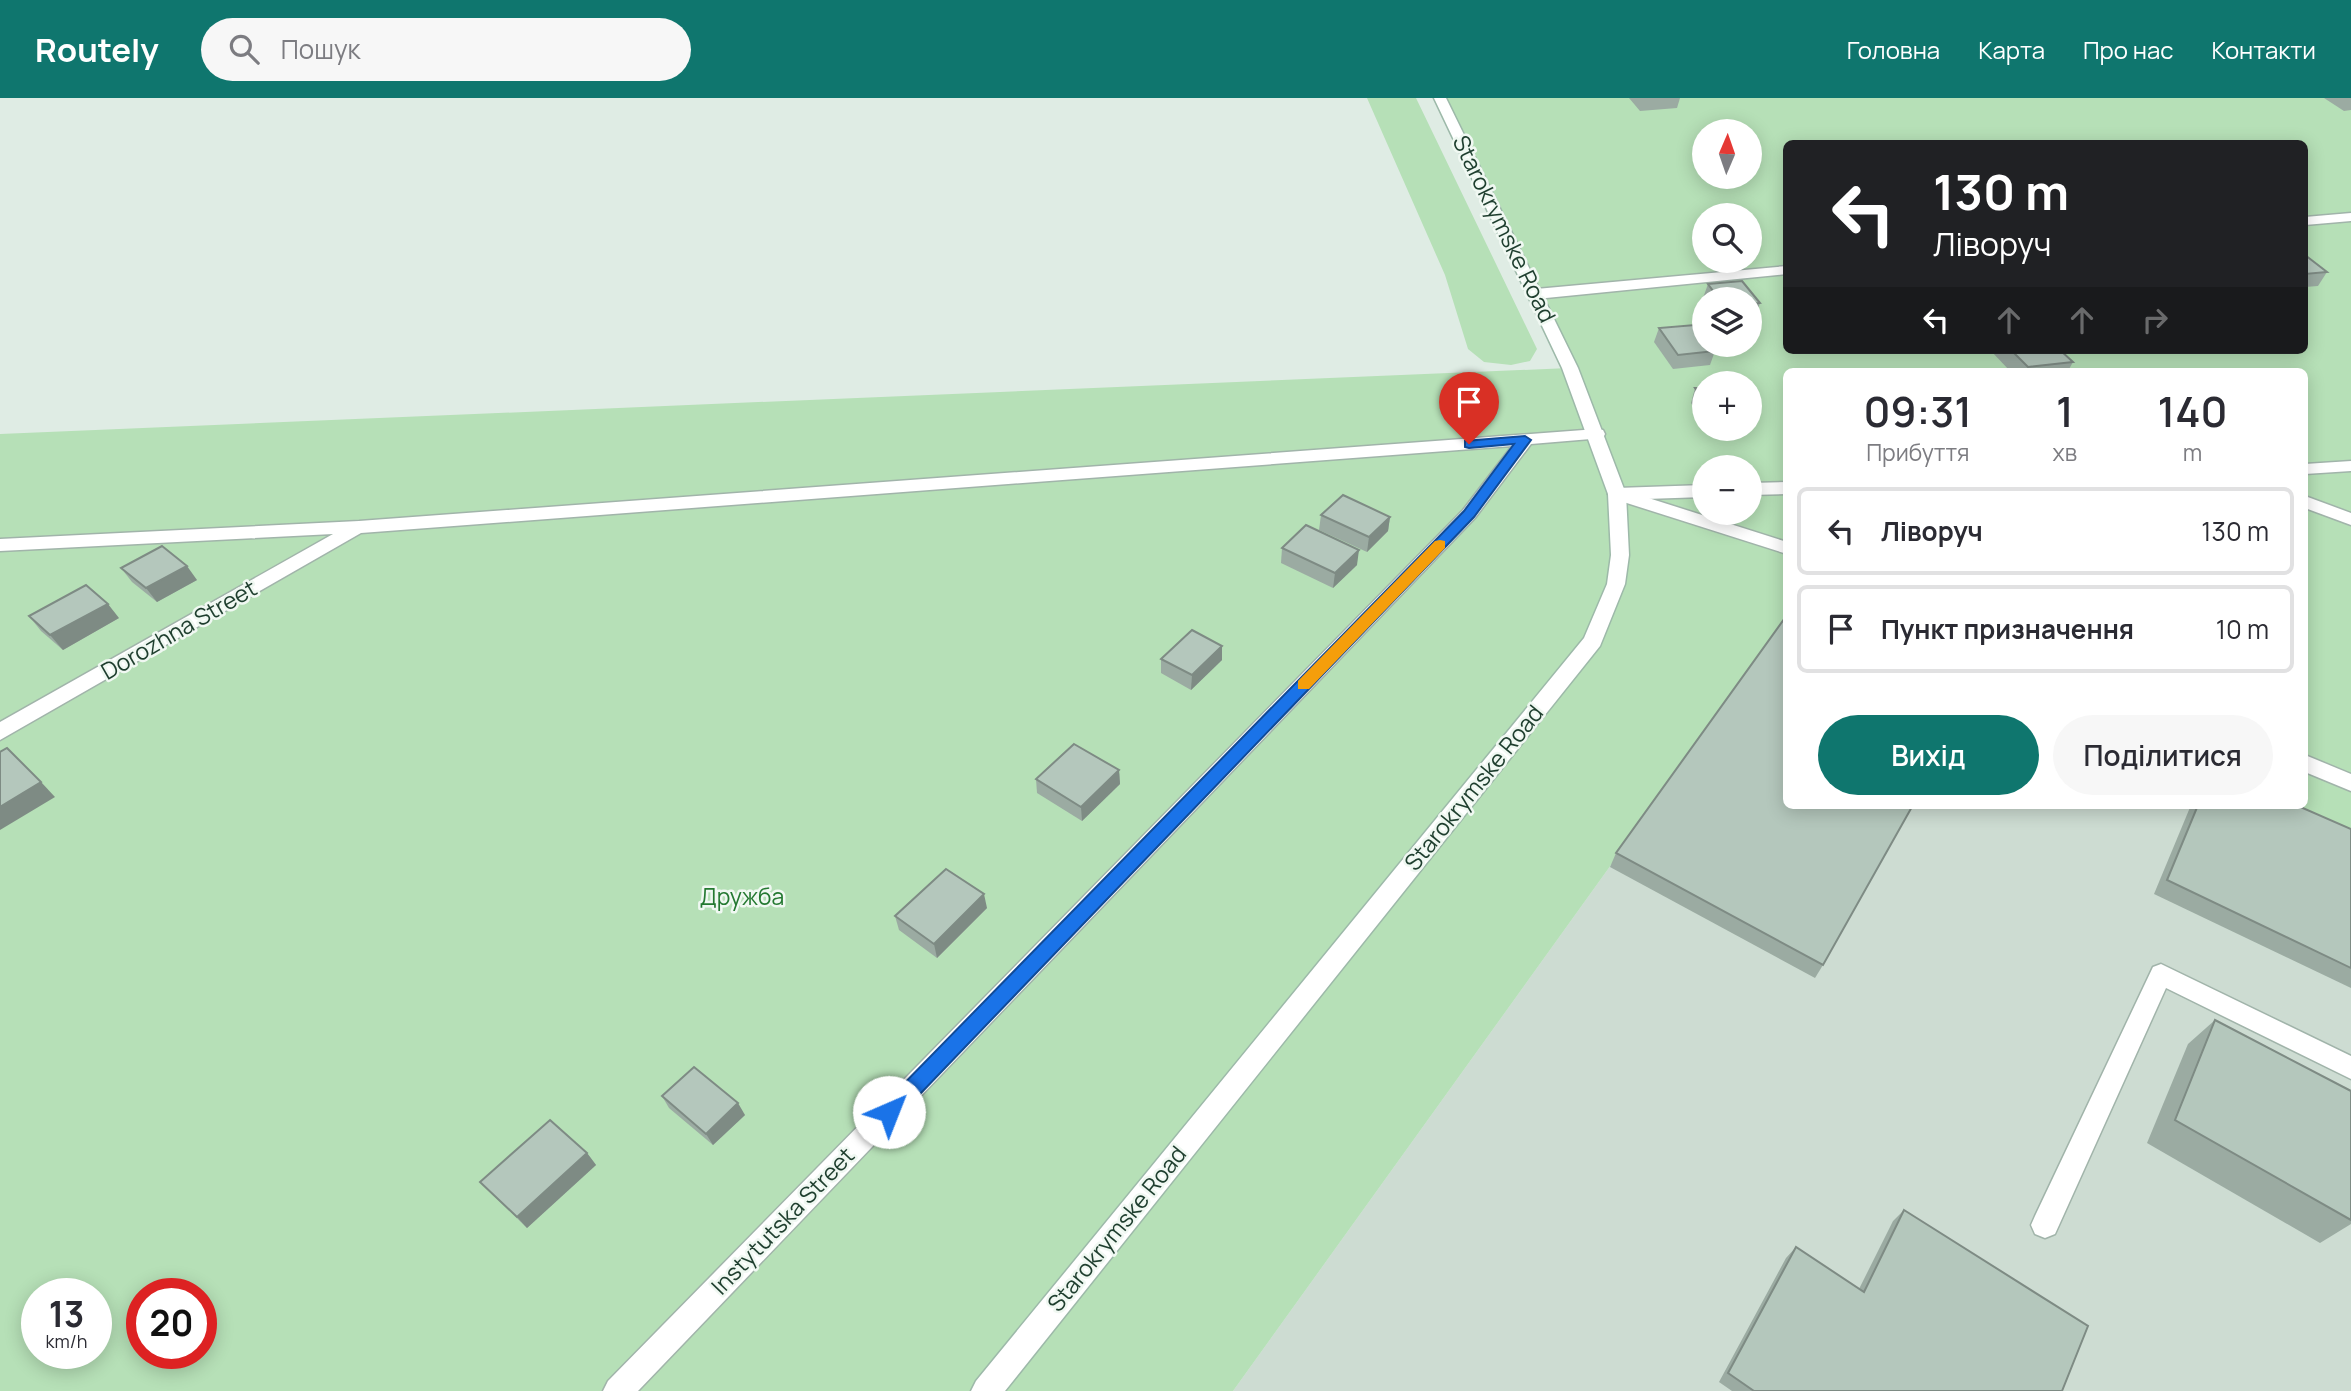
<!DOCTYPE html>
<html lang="uk">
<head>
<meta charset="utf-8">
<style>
  body { margin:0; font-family:Manrope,sans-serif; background:#f7f7f7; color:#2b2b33; height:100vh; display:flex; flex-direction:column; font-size:26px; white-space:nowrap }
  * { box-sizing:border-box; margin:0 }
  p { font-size:23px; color:#7c7c81 }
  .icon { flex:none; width:38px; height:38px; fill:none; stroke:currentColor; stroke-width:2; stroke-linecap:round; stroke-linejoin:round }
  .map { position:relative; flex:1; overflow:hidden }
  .drawer { position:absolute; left:1783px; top:270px; width:525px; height:441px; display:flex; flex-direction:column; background:#fff; border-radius:10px; box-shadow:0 4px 18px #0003 }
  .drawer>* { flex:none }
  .banner { position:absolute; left:1783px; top:42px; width:525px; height:214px; border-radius:10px; box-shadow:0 4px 18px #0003; background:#202124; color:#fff; overflow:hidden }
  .needle { width:46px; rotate:2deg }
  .controls { position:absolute; left:1692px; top:21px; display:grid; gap:14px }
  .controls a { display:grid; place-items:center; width:70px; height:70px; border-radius:50%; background:#fff; box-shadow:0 4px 18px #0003; font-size:35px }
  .speed { position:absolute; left:21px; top:1180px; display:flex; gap:14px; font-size:35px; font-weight:700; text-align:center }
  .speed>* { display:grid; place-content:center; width:91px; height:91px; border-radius:50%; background:#fff; box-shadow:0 4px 18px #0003; line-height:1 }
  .speed small { font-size:18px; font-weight:400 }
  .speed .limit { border:10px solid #d22; background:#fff; color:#111 }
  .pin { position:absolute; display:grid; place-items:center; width:60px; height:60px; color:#fff; margin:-72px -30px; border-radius:50% 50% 50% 0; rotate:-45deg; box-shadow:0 0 7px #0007 }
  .pin .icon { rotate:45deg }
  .me { position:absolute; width:77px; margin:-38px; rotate:44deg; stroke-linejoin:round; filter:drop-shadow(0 0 5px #0008) }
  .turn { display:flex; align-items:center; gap:24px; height:147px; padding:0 35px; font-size:32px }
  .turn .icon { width:91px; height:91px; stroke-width:2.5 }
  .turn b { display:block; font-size:49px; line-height:60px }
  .lanes { display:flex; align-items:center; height:66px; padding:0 35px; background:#0003; justify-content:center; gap:35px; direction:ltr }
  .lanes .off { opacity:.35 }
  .eta { display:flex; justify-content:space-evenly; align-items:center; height:119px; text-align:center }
  .eta b { font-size:42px; font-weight:600; line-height:49px }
  .cta { display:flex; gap:14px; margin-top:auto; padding:14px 35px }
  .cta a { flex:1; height:80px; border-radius:42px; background:#0f766e; color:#fff; font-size:28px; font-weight:600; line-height:80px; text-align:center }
  .cta a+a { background:#f7f7f7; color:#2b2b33 }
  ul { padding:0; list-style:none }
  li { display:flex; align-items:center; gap:21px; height:88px; margin:0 14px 10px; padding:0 21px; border:4px solid #e1e1e2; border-radius:10px }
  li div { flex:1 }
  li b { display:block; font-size:26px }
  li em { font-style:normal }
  header { display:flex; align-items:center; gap:42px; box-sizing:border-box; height:98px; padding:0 35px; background:#0f766e; color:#fff }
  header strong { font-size:33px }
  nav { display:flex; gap:38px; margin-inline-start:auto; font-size:24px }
  .search { width:490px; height:63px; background:#f7f7f7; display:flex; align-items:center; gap:18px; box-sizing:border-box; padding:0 24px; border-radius:38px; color:#7c7c81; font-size:26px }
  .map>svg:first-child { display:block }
</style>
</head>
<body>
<header>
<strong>Routely</strong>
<div class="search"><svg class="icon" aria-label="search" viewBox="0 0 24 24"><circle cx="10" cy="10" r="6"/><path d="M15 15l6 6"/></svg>Пошук</div>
<nav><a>Головна</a><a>Карта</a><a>Про нас</a><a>Контакти</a></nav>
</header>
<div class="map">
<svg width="2351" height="1293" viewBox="0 0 2351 1293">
  <rect width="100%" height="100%" fill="#dfece4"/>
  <polygon fill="#cddcd2" points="1787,522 1787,707 2251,707 2351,751 2351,1293 1233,1293"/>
  <g fill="#b6e0b7" fill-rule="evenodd">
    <polygon points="1367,0 1416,0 1537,251 1530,263 1511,267 1484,264 1468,251 1445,177"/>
    <path d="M 1440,0 L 2351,0 L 2351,751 L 2251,707 L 2305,707 L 2305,273 L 1787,273 L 1787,522 L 1233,1293 L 0,1293 L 0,336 L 1569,270 ZM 1704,33 L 1750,33 L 1750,79 L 1704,79 ZM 1787,46 L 2305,46 L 2305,252 L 1787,252 ZM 1704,117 L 1750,117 L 1750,163 L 1704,163 ZM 1704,201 L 1750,201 L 1750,247 L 1704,247 ZM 1704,285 L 1750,285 L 1750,331 L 1704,331 ZM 1704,369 L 1750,369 L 1750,415 L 1704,415 ZM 37,1195 L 96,1195 L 96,1255 L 37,1255 ZM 142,1195 L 201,1195 L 201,1255 L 142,1255 Z"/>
  </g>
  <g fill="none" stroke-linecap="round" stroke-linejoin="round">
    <g stroke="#a1b4aa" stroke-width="3">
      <g id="lane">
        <polygon points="2351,115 2351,123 2305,127 2305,119"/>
        <polygon points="1787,168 1787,176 1536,201 1528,196 1536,191"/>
        <polygon points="1597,331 1603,332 1605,336 1603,340 1531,346 1475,420 638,1293 603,1293 608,1283 1463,412 1512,348 361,435 0,642 0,624 333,436 0,453 0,441 359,423"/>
        <polygon points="2351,363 2351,373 2305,376 2305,366"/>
        <polygon points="1787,384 1787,396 1750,397 1750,385"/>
        <polygon points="1704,387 1704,399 1617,402 1608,396 1617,390"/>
        <polygon points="2305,398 2351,415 2351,427 2305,410"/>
        <polygon points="2161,866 2351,958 2351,981 2166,890 2055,1136 2045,1140 2035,1136 2031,1127 2035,1118 2153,869"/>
      </g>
    </g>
    <g stroke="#a1b4aa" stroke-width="3">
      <g id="street">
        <polygon points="1617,390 1787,444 1787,456 1611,400 1608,396"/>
        <polygon points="2305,657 2351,676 2351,693 2305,674"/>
      </g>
    </g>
    <g stroke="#9db9a9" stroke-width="3">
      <polygon id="secondary" points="1434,0 1446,0 1578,270 1626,396 1629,457 1625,486 1600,548 1005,1293 971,1293 976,1283 1584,540 1607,486 1611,457 1608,396 1562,270"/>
    </g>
    <use href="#lane" fill="#fff" fill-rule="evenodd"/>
    <use href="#street" fill="#fff" fill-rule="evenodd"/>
    <use href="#secondary" fill="#fff" fill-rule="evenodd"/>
  </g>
  <g fill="#9baba2">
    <polygon points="1629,0 1680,0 1677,10 1640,13"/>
    <polygon points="2324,0 2351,0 2351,12 2344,13"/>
    <polygon points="2305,157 2327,174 2318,188 2305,189"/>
    <polygon points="1742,183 1760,205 1755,219 1750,219 1750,201 1704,201 1704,202 1703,200 1708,186"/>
    <polygon points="1659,230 1715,253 1710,267 1673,271 1654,244"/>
    <polygon points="1991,252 2060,252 2073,264 2068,273 2010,273 1991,253"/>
    <polygon points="1695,290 1704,290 1704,325 1691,305"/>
    <polygon points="1750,298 1758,308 1752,323 1750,323"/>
    <polygon points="1321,417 1390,419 1388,433 1367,454 1319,432"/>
    <polygon points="1282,450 1357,467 1333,490 1281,465"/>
    <polygon points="121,470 197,482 157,504 132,484"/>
    <polygon points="29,518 119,520 63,552 41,533"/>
    <polygon points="1161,561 1222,562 1191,592 1161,575"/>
    <polygon points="1119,672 1120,686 1082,723 1037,695 1036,681"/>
    <polygon points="2191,707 2296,707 2351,731 2351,890 2154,796"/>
    <polygon points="1616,755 1823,867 1815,880 1610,769"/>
    <polygon points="987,810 937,860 899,832 895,818"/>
    <polygon points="2215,922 2351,993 2351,1126 2320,1145 2147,1045 2188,946"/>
    <polygon points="662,998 745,1017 713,1047 669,1010"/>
    <polygon points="587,1055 596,1067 527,1130 491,1095 480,1084"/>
    <polygon points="1904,1112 2062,1293 1732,1293 1719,1284 1786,1160 1796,1149 1859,1191 1893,1123"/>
  </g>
  <g fill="#7e8b84">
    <polygon points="1390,419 1388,433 1367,454 1369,439"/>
    <polygon points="1359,452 1357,467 1333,490 1335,475"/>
    <polygon points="187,468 197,482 157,504 146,490"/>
    <polygon points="108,506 119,520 63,552 50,537"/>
    <polygon points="1222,548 1222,562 1191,592 1192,577"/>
    <polygon points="1119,672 1120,686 1082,723 1081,709"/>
    <polygon points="41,684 55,699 0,732 0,709"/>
    <polygon points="984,796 987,810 937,860 934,846"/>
    <polygon points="738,1005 745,1017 713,1047 706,1036"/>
    <polygon points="587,1055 596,1067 527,1130 517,1119"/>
  </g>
  <g fill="#b4c7bc" stroke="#7e8b84" stroke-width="2">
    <polygon points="2305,157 2327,174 2305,176"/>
    <polygon points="1742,183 1760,205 1750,206 1750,201 1719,201 1708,186"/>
    <polygon points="1695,227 1704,239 1704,247 1710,247 1715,253 1678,257 1659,230"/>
    <polygon points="2011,252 2060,252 2073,264 2028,269"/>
    <polygon points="1695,290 1704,290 1704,303"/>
    <polygon points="1750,298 1758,308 1750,309"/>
    <polygon points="1343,397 1390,419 1369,439 1321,417"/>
    <polygon points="1306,427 1359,452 1335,475 1282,450"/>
    <polygon points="162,448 187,468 146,490 121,470"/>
    <polygon points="86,487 108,506 50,537 29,518"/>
    <polygon points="1787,517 1787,707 1913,707 1823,867 1616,755"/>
    <polygon points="1192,532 1222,548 1192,577 1161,561"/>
    <polygon points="1074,646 1119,672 1081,709 1036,681"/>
    <polygon points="7,650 41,684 0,709 0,654"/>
    <polygon points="2198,707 2296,707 2351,731 2351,870 2167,782"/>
    <polygon points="946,771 984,796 934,846 895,818"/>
    <polygon points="2215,922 2351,993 2351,1122 2175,1022"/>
    <polygon points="694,969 738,1005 706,1036 662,998"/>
    <polygon points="550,1022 587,1055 517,1119 480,1084"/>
    <polygon points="1904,1112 2088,1228 2062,1293 1754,1293 1728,1275 1796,1149 1864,1194"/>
  </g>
  <polygon fill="#1a73e8" stroke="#114b97" stroke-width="2" points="1525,338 1531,342 1474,419 896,1021 889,1023 882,1021 879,1014 882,1008 1464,413 1514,346 1469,350 1465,349 1465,343"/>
  <polygon fill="#f59e0b" points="1440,442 1445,443 1445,450 1309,591 1298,591 1298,583 1435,443"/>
  <g text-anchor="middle" stroke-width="5" stroke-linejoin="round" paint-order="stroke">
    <g font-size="23" fill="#1e3e2e" stroke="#f0f8f2">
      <text transform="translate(1504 131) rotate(64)" y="8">Starokrymske Road</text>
      <text transform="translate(179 532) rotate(-30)" y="8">Dorozhna Street</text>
      <text transform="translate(1474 690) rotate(-51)" y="8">Starokrymske Road</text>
      <text transform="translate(783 1123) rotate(-46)" y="8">Instytutska Street</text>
      <text transform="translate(1117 1131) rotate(-51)" y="8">Starokrymske Road</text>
    </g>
    <g font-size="23" fill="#247931" stroke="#f0f8f2">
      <text x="742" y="807">Дружба</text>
    </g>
  </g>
</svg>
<div class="controls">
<a><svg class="needle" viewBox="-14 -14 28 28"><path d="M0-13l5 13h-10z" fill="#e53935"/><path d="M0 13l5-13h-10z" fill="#7c7c81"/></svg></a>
<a><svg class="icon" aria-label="search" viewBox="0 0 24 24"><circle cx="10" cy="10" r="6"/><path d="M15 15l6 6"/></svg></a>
<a><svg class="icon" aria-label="layers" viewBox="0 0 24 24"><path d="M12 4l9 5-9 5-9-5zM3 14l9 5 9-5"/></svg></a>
<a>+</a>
<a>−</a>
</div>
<div class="speed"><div>13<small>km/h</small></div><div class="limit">20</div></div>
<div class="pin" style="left:1469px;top:346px;background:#d93025"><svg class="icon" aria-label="arrive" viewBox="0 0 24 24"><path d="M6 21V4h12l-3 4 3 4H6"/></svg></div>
<svg class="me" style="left:889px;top:1014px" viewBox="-20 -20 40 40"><circle r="19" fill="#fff"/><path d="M0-13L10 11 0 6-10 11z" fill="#1a73e8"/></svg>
<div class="banner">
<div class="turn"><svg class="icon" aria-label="left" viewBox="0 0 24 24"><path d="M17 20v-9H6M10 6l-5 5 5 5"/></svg><div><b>130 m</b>Ліворуч</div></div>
<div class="lanes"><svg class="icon" aria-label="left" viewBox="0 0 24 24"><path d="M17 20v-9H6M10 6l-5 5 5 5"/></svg><svg class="icon off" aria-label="ahead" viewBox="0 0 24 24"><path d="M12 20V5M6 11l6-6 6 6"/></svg><svg class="icon off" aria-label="ahead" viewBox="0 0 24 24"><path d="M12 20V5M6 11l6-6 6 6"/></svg><svg class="icon off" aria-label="right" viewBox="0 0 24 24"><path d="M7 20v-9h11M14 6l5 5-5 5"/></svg></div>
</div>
<section class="drawer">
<div class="eta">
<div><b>09:31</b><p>Прибуття</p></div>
<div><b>1</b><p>хв</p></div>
<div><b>140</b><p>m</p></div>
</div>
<ul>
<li><svg class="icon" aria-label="left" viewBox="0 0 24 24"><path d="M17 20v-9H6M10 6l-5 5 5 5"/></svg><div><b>Ліворуч</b></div><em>130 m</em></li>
<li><svg class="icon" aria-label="arrive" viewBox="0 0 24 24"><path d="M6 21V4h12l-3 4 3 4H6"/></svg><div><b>Пункт призначення</b></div><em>10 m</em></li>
</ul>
<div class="cta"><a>Вихід</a><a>Поділитися</a></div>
</section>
</div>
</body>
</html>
